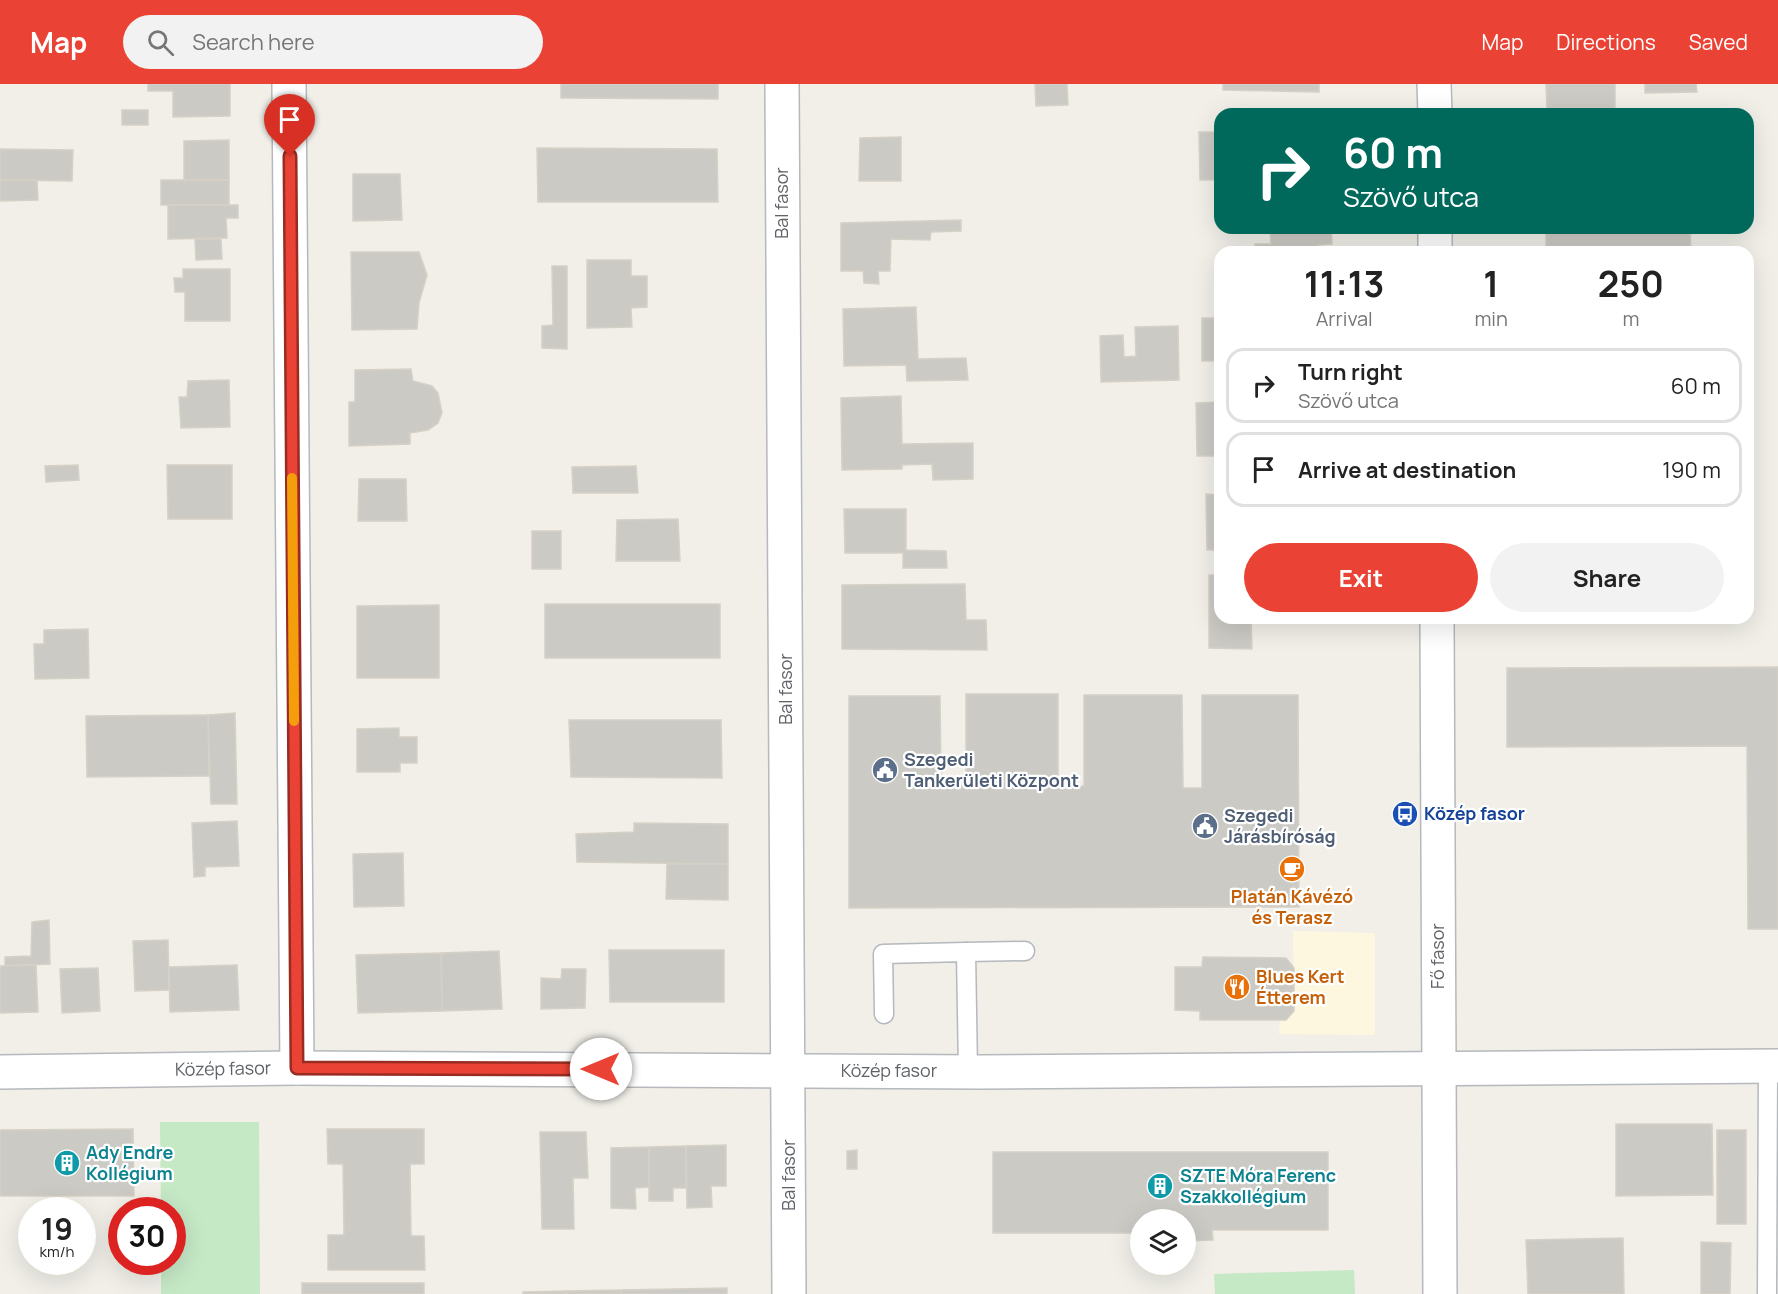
<!DOCTYPE html>
<html lang="en">
<head>
<meta charset="utf-8">
<style>
  body { margin:0; font-family:Manrope,sans-serif; background:#f2f2f2; color:#222; height:100vh; display:flex; flex-direction:column; font-size:22px; white-space:nowrap }
  * { box-sizing:border-box; margin:0 }
  p { font-size:20px; color:#767676 }
  .icon { flex:none; width:33px; height:33px; fill:none; stroke:currentColor; stroke-width:2; stroke-linecap:round; stroke-linejoin:round }
  .map { position:relative; flex:1; overflow:hidden }
  .details { position:absolute; left:1214px; top:162px; width:540px; height:378px; display:flex; flex-direction:column; background:#fff; border-radius:18px; box-shadow:0 6px 24px #0002 }
  .details>* { flex:none }
  .top-card { position:absolute; left:1214px; top:24px; width:540px; height:126px; border-radius:18px; box-shadow:0 6px 24px #0002; background:#00695c; color:#fff; overflow:hidden }
  .fabs { position:absolute; left:1130px; top:1125px; display:grid; gap:12px }
  .fabs a { display:grid; place-items:center; width:66px; height:66px; border-radius:50%; background:#fff; box-shadow:0 6px 24px #0002; font-size:30px }
  .speed { position:absolute; left:18px; top:1113px; display:flex; gap:12px; font-size:30px; font-weight:700; text-align:center }
  .speed>* { display:grid; place-content:center; width:78px; height:78px; border-radius:50%; background:#fff; box-shadow:0 6px 24px #0002; line-height:1 }
  .speed small { font-size:15px; font-weight:400 }
  .speed .limit { border:9px solid #d22; background:#fff; color:#111 }
  .pin { position:absolute; display:grid; place-items:center; width:51px; height:51px; color:#fff; margin:-62px -26px; border-radius:50% 50% 50% 0; rotate:-45deg; box-shadow:0 0 6px #0007 }
  .pin .icon { rotate:45deg }
  .me { position:absolute; width:66px; margin:-33px; rotate:270deg; stroke-linejoin:round; filter:drop-shadow(0 0 4px #0008) }
  .turn { display:flex; align-items:center; gap:21px; height:126px; padding:0 30px; font-size:27px }
  .turn .icon { width:78px; height:78px; stroke-width:2.5 }
  .turn b { display:block; font-size:42px; line-height:51px }
  .eta { display:flex; justify-content:space-evenly; align-items:center; height:102px; text-align:center }
  .eta b { font-size:36px; font-weight:700; line-height:42px }
  .button { display:flex; gap:12px; margin-top:auto; padding:12px 30px }
  .button a { flex:1; height:69px; border-radius:36px; background:#ea4335; color:#fff; font-size:24px; font-weight:700; line-height:69px; text-align:center }
  .button a+a { background:#f2f2f2; color:#222 }
  ul { padding:0; list-style:none }
  li { display:flex; align-items:center; gap:18px; height:75px; margin:0 12px 9px; padding:0 18px; border:3px solid #e0e0e0; border-radius:18px }
  li div { flex:1 }
  li b { display:block; font-size:22px }
  li em { font-style:normal }
  header { display:flex; align-items:center; gap:36px; box-sizing:border-box; height:84px; padding:0 30px; background:#ea4335; color:#fff }
  header strong { font-size:28px }
  nav { display:flex; gap:33px; margin-inline-start:auto; font-size:21px }
  .search { width:420px; height:54px; background:#f2f2f2; display:flex; align-items:center; gap:15px; box-sizing:border-box; padding:0 21px; border-radius:33px; color:#767676; font-size:22px }
  .map>svg:first-child { display:block }
</style>
</head>
<body>
<header>
<strong>Map</strong>
<div class="search"><svg class="icon" aria-label="search" viewBox="0 0 24 24"><circle cx="10" cy="10" r="6"/><path d="M15 15l6 6"/></svg>Search here</div>
<nav><a>Map</a><a>Directions</a><a>Saved</a></nav>
</header>
<div class="map">
<svg width="1778" height="1210" viewBox="0 0 1778 1210">
  <rect width="100%" height="100%" fill="#f1efe8"/>
  <polygon fill="#fef7e0" points="1293,847 1375,849 1375,951 1279,950 1280,935 1286,936 1294,927"/>
  <g fill="#c5e8c5">
    <polygon points="160,1038 259,1038 260,1210 161,1210 161,1178 172,1178 172,1126 161,1126"/>
    <polygon points="1354,1186 1355,1210 1215,1210 1214,1190"/>
  </g>
  <g fill="#cccac5" stroke="#d6d1c6" stroke-width="1.5">
    <polygon points="148,0 230,0 230,32 173,33 173,7 148,7"/>
    <polygon points="561,0 718,0 718,15 561,14"/>
    <polygon points="1035,0 1067,0 1068,21 1036,22"/>
    <polygon points="1223,0 1319,0 1319,8 1223,6"/>
    <polygon points="1546,0 1615,0 1615,27 1547,28"/>
    <polygon points="1645,0 1696,0 1697,8 1645,9"/>
    <rect x="122" y="26" width="26" height="15"/>
    <polygon points="1199,48 1220,48 1220,96 1200,96"/>
    <polygon points="901,53 901,97 859,97 860,54"/>
    <polygon points="229,56 229,96 184,96 184,57"/>
    <polygon points="537,64 717,65 718,118 538,118"/>
    <polygon points="0,65 73,66 72,97 0,96"/>
    <polygon points="353,90 400,90 402,136 353,137"/>
    <polygon points="0,96 37,96 38,116 0,117"/>
    <rect x="161" y="96" width="68" height="25"/>
    <polygon points="168,121 238,121 238,134 226,134 227,154 168,155"/>
    <polygon points="961,136 961,147 931,148 930,156 891,155 890,187 878,187 879,200 864,199 863,187 841,187 841,139"/>
    <polygon points="1331,144 1332,160 1318,161 1318,168 1255,168 1255,160 1271,160 1270,145 1261,144"/>
    <polygon points="1546,144 1690,144 1691,168 1546,168"/>
    <polygon points="195,155 221,155 222,175 196,176"/>
    <polygon points="351,168 419,168 427,191 419,219 417,245 352,246"/>
    <polygon points="587,176 631,176 631,192 647,192 647,223 631,224 632,243 587,244"/>
    <polygon points="552,182 567,182 567,265 542,264 542,242 553,241"/>
    <polygon points="183,185 230,185 230,237 185,237 185,208 175,208 174,194 183,194"/>
    <polygon points="916,223 918,275 966,274 968,296 907,297 906,281 844,282 843,225"/>
    <rect x="1202" y="234" width="18" height="43"/>
    <polygon points="1178,242 1179,296 1101,298 1100,252 1123,251 1124,273 1136,272 1135,243"/>
    <polygon points="411,285 413,297 432,302 438,309 442,329 438,339 428,346 410,349 410,360 349,362 349,318 355,318 355,286"/>
    <polygon points="229,296 230,343 181,344 179,313 187,313 188,297"/>
    <polygon points="901,312 902,360 973,359 973,395 933,396 932,380 902,381 902,385 842,386 841,314"/>
    <polygon points="1220,318 1220,372 1197,372 1196,319"/>
    <polygon points="78,381 79,396 46,398 45,382"/>
    <polygon points="167,381 232,381 232,435 168,435"/>
    <polygon points="636,382 638,409 573,409 572,383"/>
    <polygon points="359,395 406,395 407,437 358,437"/>
    <polygon points="1206,410 1220,411 1220,466 1207,466"/>
    <polygon points="844,425 906,425 906,466 946,467 947,484 903,484 903,469 845,469"/>
    <polygon points="678,435 680,477 616,477 617,436"/>
    <rect x="532" y="447" width="29" height="38"/>
    <polygon points="1209,491 1220,491 1220,534 1251,534 1252,565 1209,564"/>
    <polygon points="965,500 966,536 986,536 987,566 842,565 842,501"/>
    <rect x="545" y="520" width="175" height="54"/>
    <polygon points="439,521 439,594 357,594 357,522"/>
    <polygon points="88,545 89,594 35,595 34,560 44,560 44,546"/>
    <polygon points="1778,583 1778,845 1748,845 1747,662 1507,663 1507,584"/>
    <polygon points="966,610 1058,610 1058,702 1084,702 1084,611 1182,611 1183,704 1202,704 1202,611 1298,611 1299,823 849,824 849,612 940,612 941,696 966,696"/>
    <polygon points="235,629 237,720 211,720 208,631"/>
    <polygon points="208,631 209,692 87,693 86,632"/>
    <polygon points="569,636 721,636 722,694 571,693"/>
    <polygon points="399,644 399,653 417,653 417,679 400,679 400,688 357,688 357,645"/>
    <polygon points="237,737 239,782 205,783 205,792 194,793 192,739"/>
    <polygon points="634,739 728,740 728,780 577,778 576,750 634,748"/>
    <polygon points="403,769 404,822 354,823 353,770"/>
    <polygon points="667,780 728,780 728,816 666,815"/>
    <polygon points="49,836 50,880 5,882 5,873 31,872 32,838"/>
    <polygon points="168,856 169,906 135,907 133,857"/>
    <polygon points="609,866 724,866 724,918 610,918"/>
    <polygon points="499,867 502,925 442,927 441,869"/>
    <polygon points="441,869 442,927 358,929 356,871"/>
    <polygon points="1203,873 1286,874 1294,884 1294,927 1286,936 1200,936 1200,927 1175,926 1175,883 1202,883"/>
    <polygon points="36,881 38,928 0,929 0,882"/>
    <polygon points="237,881 239,926 170,928 169,883"/>
    <polygon points="98,884 100,927 62,929 60,885"/>
    <polygon points="562,885 586,885 585,924 541,925 541,894 561,895"/>
    <polygon points="1616,1040 1712,1040 1713,1111 1616,1112"/>
    <polygon points="133,1045 134,1112 0,1112 0,1046"/>
    <polygon points="327,1045 424,1045 424,1080 410,1080 411,1152 424,1152 425,1186 328,1186 328,1151 344,1151 343,1080 328,1080"/>
    <rect x="1717" y="1046" width="29" height="94"/>
    <polygon points="540,1048 586,1048 588,1094 573,1094 574,1145 542,1145"/>
    <polygon points="726,1061 726,1102 711,1102 712,1123 687,1124 686,1062"/>
    <polygon points="686,1062 686,1104 673,1104 673,1117 649,1117 649,1063"/>
    <polygon points="649,1063 649,1103 635,1104 636,1125 611,1124 611,1064"/>
    <polygon points="857,1066 857,1085 847,1085 847,1067"/>
    <polygon points="993,1068 1328,1068 1328,1146 1212,1146 1213,1156 1186,1157 1185,1136 1140,1136 1140,1149 993,1149"/>
    <polygon points="1623,1154 1624,1210 1528,1210 1526,1156"/>
    <polygon points="1701,1158 1731,1159 1730,1210 1701,1210"/>
    <rect x="302" y="1199" width="122" height="11"/>
    <polygon points="727,1204 727,1210 621,1210 621,1206"/>
    <polygon points="621,1206 621,1210 567,1210 567,1207"/>
    <polygon points="567,1207 567,1210 523,1210 523,1208"/>
  </g>
  <g fill="none" stroke-linecap="round" stroke-linejoin="round">
    <g stroke="#b5b8bc" stroke-width="21">
      <g id="service">
        <polyline points="966,868 1025,867"/>
        <polyline points="884,930 883,870 966,868 968,988"/>
        <polyline points="1767,1210 1768,984"/>
      </g>
    </g>
    <g stroke="#b5b8bc" stroke-width="36">
      <g id="minor">
        <polyline points="289,0 297,984"/>
        <polyline points="782,0 789,1210"/>
        <polyline points="0,988 297,984 982,988 1778,982"/>
      </g>
    </g>
    <g stroke="#b5b8bc" stroke-width="36">
      <g id="tertiary">
        <polyline points="1434,0 1435,30"/>
        <polyline points="1435,144 1435,168"/>
        <polyline points="1437,534 1440,1210"/>
      </g>
    </g>
    <use href="#service" stroke="#fff" stroke-width="18"/>
    <use href="#minor" stroke="#fff" stroke-width="33"/>
    <use href="#tertiary" stroke="#fff" stroke-width="33"/>
  </g>
  <g fill="none" stroke-linecap="round" stroke-linejoin="round">
    <g stroke="#982c22" stroke-width="15">
      <polyline id="route" points="290,72 297,984 601,985"/>
    </g>
    <use href="#route" stroke="#ea4335" stroke-width="10"/>
    <polyline stroke="#f59e0b" stroke-width="10" points="292,394 294,637"/>
  </g>
  <defs>
    <g id="civic-disc" transform="scale(1.35)"><circle r="9.5" fill="#5c6f8a" stroke="#fff"/><path d="M-.6-6.5H3V-4.5H.6V-3L4-1V1h2V6H-6V1h2V-1L-.6-3ZM-1.2 2.5V6h2.4V2.5Z" fill="#fff"/></g>
    <g id="bus-disc" transform="scale(1.35)"><circle r="9.5" fill="#1a4fb4" stroke="#fff"/><path d="M-5-6H5V4H4V6H2V4H-2V6H-4V4H-5ZM-3.5-4V0h7V-4ZM-3.5 1.2v1.5H-2V1.2ZM2 1.2v1.5H3.5V1.2Z" fill="#fff"/></g>
    <g id="cafe-disc" transform="scale(1.35)"><circle r="9.5" fill="#e8710a" stroke="#fff"/><path d="M-5.5-4.5H6V0H3Q3 3.5 0 3.5H-2.5Q-5.5 3.5-5.5 0ZM3-3.2v2h1.7v-2ZM-6 4.5H4V6H-6Z" fill="#fff"/></g>
    <g id="restaurant-disc" transform="scale(1.35)"><circle r="9.5" fill="#e8710a" stroke="#fff"/><path d="M-5-6h1v4h1v-4h1v4h1v-4h1v5L-1.5 .5V6h-2V.5L-5-1ZM5-6V6H3V1.5H1.5Q1.5-4 5-6Z" fill="#fff"/></g>
    <g id="building-disc" transform="scale(1.35)"><circle r="9.5" fill="#0f9aa8" stroke="#fff"/><path d="M-4-6H4V6H1V3H-1V6H-4ZM-2.5-4.3h1.7v1.8h-1.7ZM.8-4.3h1.7v1.8H.8ZM-2.5-1h1.7V.8h-1.7ZM.8-1h1.7V.8H.8Z" fill="#fff"/></g>
  </defs>
  <g fill-rule="evenodd">
    <use href="#civic-disc" x="885" y="686"/>
    <use href="#bus-disc" x="1405" y="730"/>
    <use href="#civic-disc" x="1205" y="742"/>
    <use href="#cafe-disc" x="1292" y="785"/>
    <use href="#restaurant-disc" x="1237" y="903"/>
    <use href="#building-disc" x="67" y="1079"/>
    <use href="#building-disc" x="1160" y="1102"/>
  </g>
  <g text-anchor="middle" stroke-width="4.5" stroke-linejoin="round" paint-order="stroke">
    <g font-size="18" fill="#5f6368" stroke="#fff">
      <text transform="translate(782 119) rotate(-90)" y="6">Bal fasor</text>
      <text transform="translate(786 605) rotate(-90)" y="6">Bal fasor</text>
      <text transform="translate(1438 872) rotate(-90)" y="6">Fő fasor</text>
      <text transform="translate(223 985) rotate(-1)" y="6">Közép fasor</text>
      <text x="889" y="993">Közép fasor</text>
      <text transform="translate(789 1091) rotate(-90)" y="6">Bal fasor</text>
    </g>
    <g font-size="18" font-weight="bold" fill="#4e5e75" stroke="#fff" text-anchor="start">
      <text x="904" y="682">Szegedi<tspan x="904" dy="21">Tankerületi Központ</tspan></text>
      <text x="1224" y="738">Szegedi<tspan x="1224" dy="21">Járásbíróság</tspan></text>
    </g>
    <g font-size="18" font-weight="bold" fill="#164399" stroke="#fff" text-anchor="start">
      <text x="1424" y="736">Közép fasor</text>
    </g>
    <g font-size="18" font-weight="bold" fill="#c56008" stroke="#fff">
      <text x="1292" y="819">Platán Kávézó<tspan x="1292" dy="21">és Terasz</tspan></text>
      <text x="1256" y="899" text-anchor="start">Blues Kert<tspan x="1256" dy="21">Étterem</tspan></text>
    </g>
    <g font-size="18" font-weight="bold" fill="#0d838f" stroke="#fff" text-anchor="start">
      <text x="86" y="1075">Ady Endre<tspan x="86" dy="21">Kollégium</tspan></text>
      <text x="1180" y="1098">SZTE Móra Ferenc<tspan x="1180" dy="21">Szakkollégium</tspan></text>
    </g>
  </g>
</svg>
<div class="fabs">
<a><svg class="icon" aria-label="layers" viewBox="0 0 24 24"><path d="M12 4l9 5-9 5-9-5zM3 14l9 5 9-5"/></svg></a>
</div>
<div class="speed"><div>19<small>km/h</small></div><div class="limit">30</div></div>
<div class="pin" style="left:290px;top:72px;background:#d93025"><svg class="icon" aria-label="arrive" viewBox="0 0 24 24"><path d="M6 21V4h12l-3 4 3 4H6"/></svg></div>
<svg class="me" style="left:601px;top:985px" viewBox="-20 -20 40 40"><circle r="19" fill="#fff"/><path d="M0-13L10 11 0 6-10 11z" fill="#ea4335"/></svg>
<div class="top-card">
<div class="turn"><svg class="icon" aria-label="right" viewBox="0 0 24 24"><path d="M7 20v-9h11M14 6l5 5-5 5"/></svg><div><b>60 m</b>Szövő utca</div></div>
</div>
<section class="details">
<div class="eta">
<div><b>11:13</b><p>Arrival</p></div>
<div><b>1</b><p>min</p></div>
<div><b>250</b><p>m</p></div>
</div>
<ul>
<li><svg class="icon" aria-label="right" viewBox="0 0 24 24"><path d="M7 20v-9h11M14 6l5 5-5 5"/></svg><div><b>Turn right</b><p>Szövő utca</p></div><em>60 m</em></li>
<li><svg class="icon" aria-label="arrive" viewBox="0 0 24 24"><path d="M6 21V4h12l-3 4 3 4H6"/></svg><div><b>Arrive at destination</b></div><em>190 m</em></li>
</ul>
<div class="button"><a>Exit</a><a>Share</a></div>
</section>
</div>
</body>
</html>
